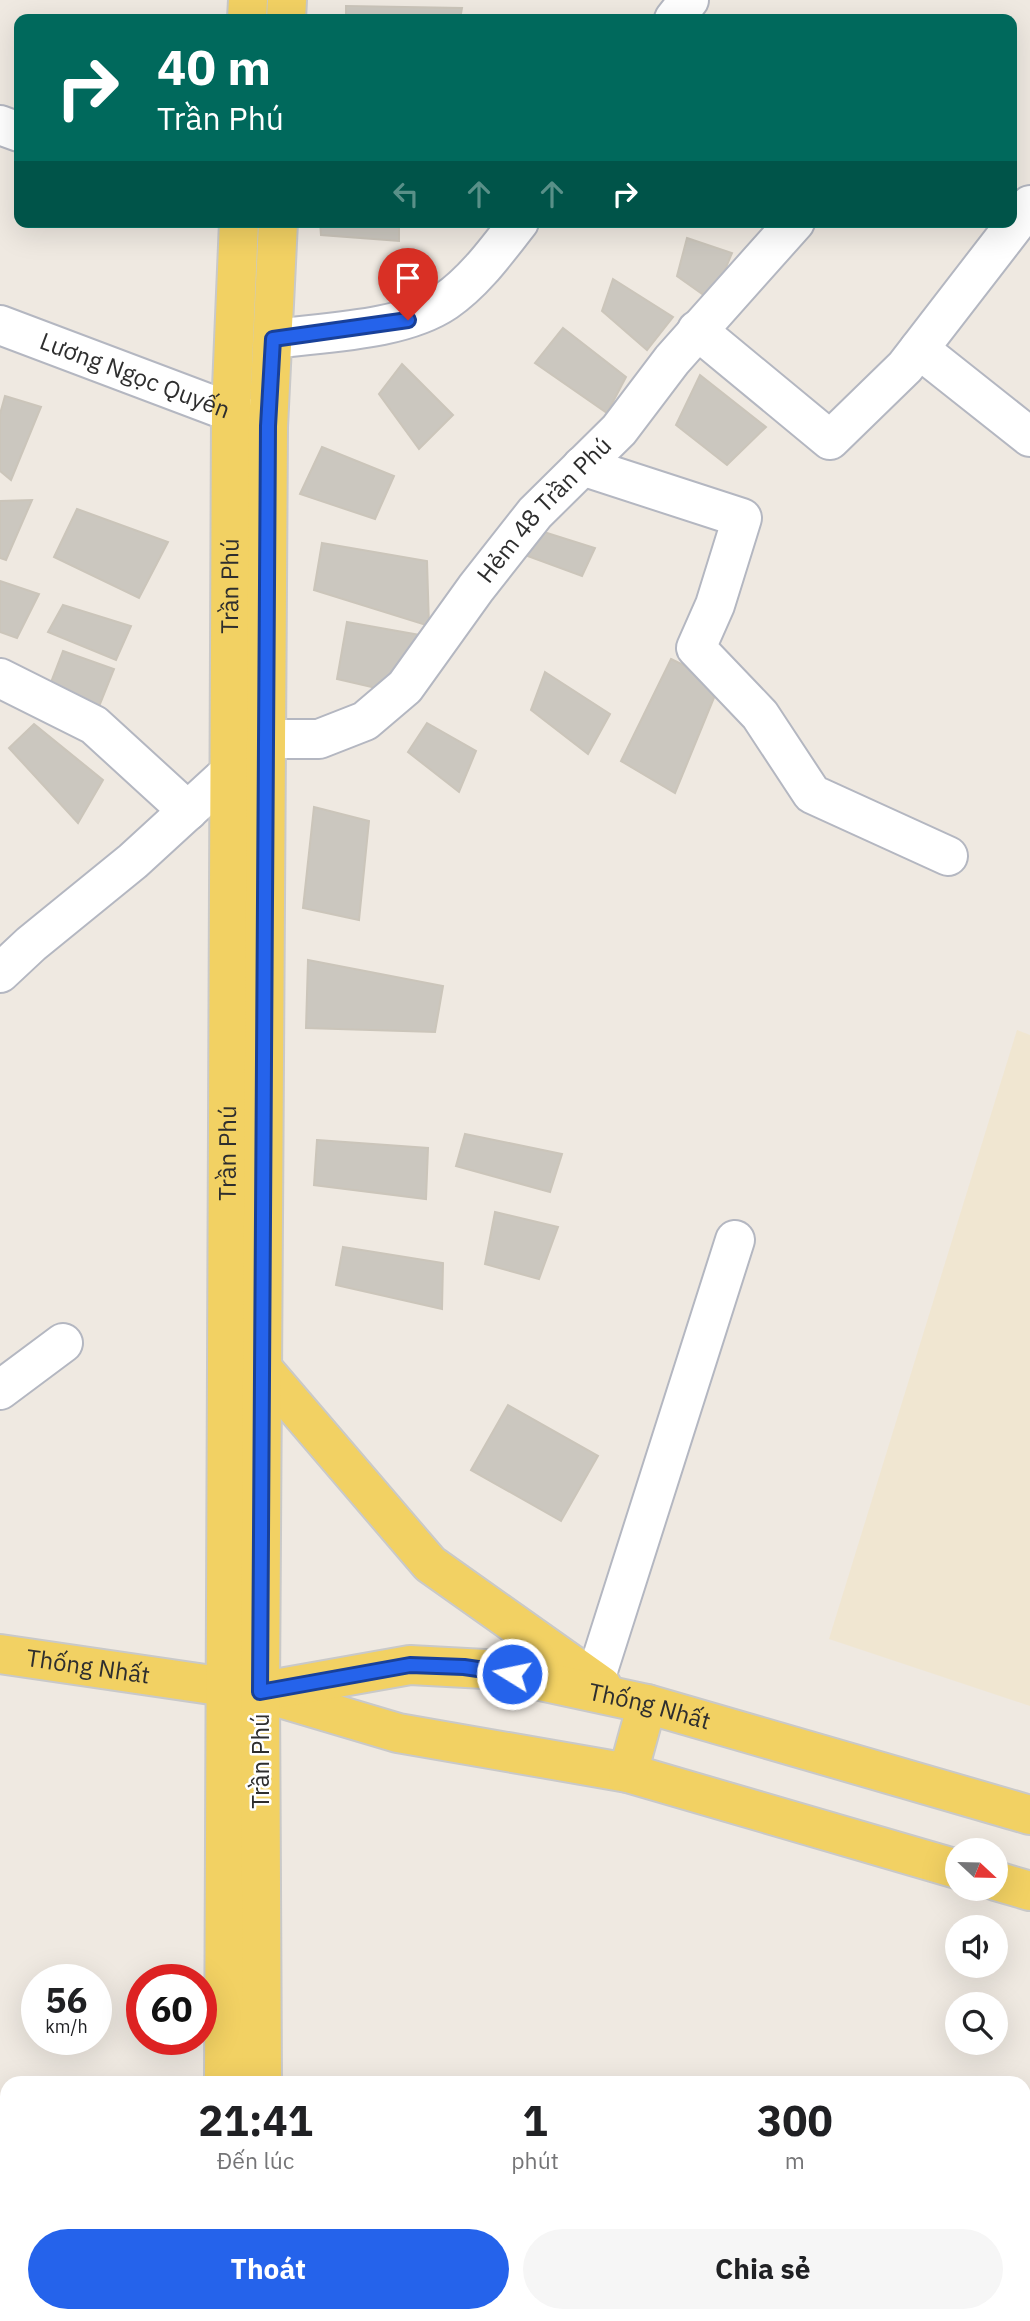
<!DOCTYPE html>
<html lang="vi">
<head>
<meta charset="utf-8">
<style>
  body { margin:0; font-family:"IBM Plex Sans",sans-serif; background:#f6f6f6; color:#202124; height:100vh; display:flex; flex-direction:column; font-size:26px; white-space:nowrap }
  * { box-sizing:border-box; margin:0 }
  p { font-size:23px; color:#757577 }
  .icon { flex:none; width:38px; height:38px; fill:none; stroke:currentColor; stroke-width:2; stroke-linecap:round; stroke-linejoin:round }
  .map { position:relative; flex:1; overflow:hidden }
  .details { position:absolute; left:0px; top:2076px; width:1031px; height:247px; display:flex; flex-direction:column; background:#fff; border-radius:21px 21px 0 0; box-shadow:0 7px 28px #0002 }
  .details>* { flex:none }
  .hud { position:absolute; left:14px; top:14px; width:1003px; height:214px; border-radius:14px; box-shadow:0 7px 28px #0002; background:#00695c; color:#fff; overflow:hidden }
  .needle { width:46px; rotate:112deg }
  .buttons { position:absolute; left:945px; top:1838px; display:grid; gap:14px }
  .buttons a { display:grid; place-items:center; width:63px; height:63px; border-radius:50%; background:#fff; box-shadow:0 7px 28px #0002; font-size:35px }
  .speed { position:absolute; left:21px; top:1964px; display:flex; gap:14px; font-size:35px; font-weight:700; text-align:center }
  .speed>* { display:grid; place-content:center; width:91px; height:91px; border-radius:50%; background:#fff; box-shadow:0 7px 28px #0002; line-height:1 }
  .speed small { font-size:18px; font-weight:400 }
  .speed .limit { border:10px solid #d22; background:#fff; color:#111 }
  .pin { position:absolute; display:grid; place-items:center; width:60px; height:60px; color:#fff; margin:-72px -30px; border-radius:50% 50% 50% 0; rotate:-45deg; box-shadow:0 0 7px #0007 }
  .pin .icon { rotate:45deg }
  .me { position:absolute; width:77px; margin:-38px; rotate:280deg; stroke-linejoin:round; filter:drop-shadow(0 0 5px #0008) }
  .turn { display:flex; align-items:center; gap:24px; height:147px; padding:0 28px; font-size:32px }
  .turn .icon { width:91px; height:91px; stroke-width:2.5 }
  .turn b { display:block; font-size:49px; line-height:60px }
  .lanes { display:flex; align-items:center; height:66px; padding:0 28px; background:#0003; justify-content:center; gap:35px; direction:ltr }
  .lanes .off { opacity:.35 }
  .eta { display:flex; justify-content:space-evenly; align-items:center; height:119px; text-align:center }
  .eta b { font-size:42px; font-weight:800; line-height:49px }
  .button { display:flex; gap:14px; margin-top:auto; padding:14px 28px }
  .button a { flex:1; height:80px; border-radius:42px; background:#2563eb; color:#fff; font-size:28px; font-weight:800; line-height:80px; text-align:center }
  .button a+a { background:#f6f6f6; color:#202124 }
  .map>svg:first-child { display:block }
</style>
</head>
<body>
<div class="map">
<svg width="1030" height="2321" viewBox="0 0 1030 2321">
  <rect width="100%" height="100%" fill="#efe9e1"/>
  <g fill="#f0e6d1">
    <polygon points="1017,1030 1030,1035 1030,1706 829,1639"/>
    <polygon points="320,2315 745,2315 745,2321 321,2321"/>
  </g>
  <g fill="#cbc7bf" stroke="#cbc5ba" stroke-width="2">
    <polygon points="346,6 462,8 460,19 346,19"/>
    <polygon points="320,222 399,222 399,241 321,235"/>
    <polygon points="687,238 732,253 712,301 677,276"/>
    <polygon points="613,279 673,317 647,350 602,311"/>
    <polygon points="563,328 626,377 607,413 535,363"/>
    <polygon points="402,364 453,415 419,449 379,394"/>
    <polygon points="700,375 766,427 727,465 676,425"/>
    <polygon points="5,396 41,407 11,480 0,471 0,414"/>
    <polygon points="322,447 394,476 375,519 300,494"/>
    <polygon points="32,500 6,560 0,558 0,501"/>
    <polygon points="77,509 168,542 139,598 54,557"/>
    <polygon points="528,527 595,548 582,576 514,551"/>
    <polygon points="322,543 427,561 429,626 314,590"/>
    <polygon points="0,581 39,594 17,638 0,632"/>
    <polygon points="63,605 131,626 116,660 48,632"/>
    <polygon points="347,622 420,635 398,693 337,679"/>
    <polygon points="63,651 114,669 94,719 45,698"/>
    <polygon points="671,659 720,683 675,793 621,761"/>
    <polygon points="545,672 610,714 588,754 531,710"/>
    <polygon points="427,723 476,751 459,792 408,752"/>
    <polygon points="34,724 103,780 78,823 9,748"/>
    <polygon points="314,807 369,821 359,920 303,908"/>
    <polygon points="308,960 443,986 435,1032 306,1028"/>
    <polygon points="465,1134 562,1154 550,1192 456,1166"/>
    <polygon points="317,1140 428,1148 426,1199 314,1185"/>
    <polygon points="495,1212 558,1227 539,1279 485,1264"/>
    <polygon points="343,1247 443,1263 442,1309 336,1285"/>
    <polygon points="508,1405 598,1456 561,1521 471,1470"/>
  </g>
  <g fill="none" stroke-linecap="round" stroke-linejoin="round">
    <g stroke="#b4b7c1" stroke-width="42">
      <g id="minor">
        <polyline points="674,19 689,0"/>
        <polyline points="0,125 19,132"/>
        <path id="s1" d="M 0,325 L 260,423"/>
        <polyline points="697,330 830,440 905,367 1030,205"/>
        <path d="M 273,339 C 325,332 402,331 446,301 C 475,281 497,250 519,222"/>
        <polyline points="919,349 1030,437"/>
        <polyline points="582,466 742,518 715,605 696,648 760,715 812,794 948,856"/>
        <polyline points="0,678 94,725 188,811"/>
        <path id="s2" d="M 0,973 L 31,944 L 133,861 L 266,739 L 319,739 L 365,721 L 405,687 L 476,588 L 535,513 L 619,430 L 672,360 L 795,222"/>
        <polyline points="0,1390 63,1343"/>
        <polyline points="595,1680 735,1240"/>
        <polyline points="0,2267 7,2267"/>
        <polyline points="1025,2321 1030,2302"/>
      </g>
    </g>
    <g stroke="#c9c9c9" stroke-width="42">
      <g id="major">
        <polyline points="247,19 248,0"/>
        <polyline points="286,19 287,0"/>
        <polyline points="263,1369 430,1564 602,1686"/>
        <path id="s3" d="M 0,1654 L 260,1692 L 398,1733 L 628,1773 L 957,1869"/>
        <path id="s4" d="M 269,1690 L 410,1665 L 485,1669 L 647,1704 L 1030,1815"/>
        <polyline points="628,1773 647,1704"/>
        <polyline points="996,1881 1030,1891"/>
        <path id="s5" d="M 224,2082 L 231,412 L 239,222"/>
        <polyline points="262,2082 260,1692 268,427 278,222"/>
        <polyline points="263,2315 263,2321"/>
        <polyline points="223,2321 223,2315"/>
      </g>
    </g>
    <use href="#minor" stroke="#fff" stroke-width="38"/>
    <use href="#major" stroke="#f2d163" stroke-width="38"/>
  </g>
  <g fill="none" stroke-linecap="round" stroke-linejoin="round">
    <g stroke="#184099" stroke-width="18">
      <polyline id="route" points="408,320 273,339 268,426 260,1692 410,1665 464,1667 512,1674"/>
    </g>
    <use href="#route" stroke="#2563eb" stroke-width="12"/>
  </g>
  <g text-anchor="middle" stroke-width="5" stroke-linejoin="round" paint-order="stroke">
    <g font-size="24" fill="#2e2e2e" stroke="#fff">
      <text dy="8" stroke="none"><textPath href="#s1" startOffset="144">Lương Ngọc Quyến</textPath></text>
      <text dy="8" stroke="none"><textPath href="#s2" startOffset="735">Hẻm 48 Trần Phú</textPath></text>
      <text dy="8" stroke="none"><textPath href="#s5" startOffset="1496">Trần Phú</textPath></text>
      <text dy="8" stroke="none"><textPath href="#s5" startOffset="929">Trần Phú</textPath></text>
      <text dy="8" stroke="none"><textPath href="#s3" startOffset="89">Thống Nhất</textPath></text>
      <text dy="8" stroke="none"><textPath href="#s4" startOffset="387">Thống Nhất</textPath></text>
      <text transform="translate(261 1761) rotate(-90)" y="8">Trần Phú</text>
    </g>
  </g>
</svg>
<div class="buttons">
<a><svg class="needle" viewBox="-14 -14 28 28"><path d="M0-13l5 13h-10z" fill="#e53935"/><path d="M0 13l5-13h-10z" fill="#757577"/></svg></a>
<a><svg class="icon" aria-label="sound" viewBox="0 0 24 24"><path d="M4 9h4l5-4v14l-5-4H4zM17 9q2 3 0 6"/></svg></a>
<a><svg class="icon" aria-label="search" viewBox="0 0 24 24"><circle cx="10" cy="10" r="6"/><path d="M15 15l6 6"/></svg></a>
</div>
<div class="speed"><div>56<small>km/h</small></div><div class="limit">60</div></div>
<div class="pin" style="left:408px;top:320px;background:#d93025"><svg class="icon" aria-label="arrive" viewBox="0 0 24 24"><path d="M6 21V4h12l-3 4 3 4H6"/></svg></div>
<svg class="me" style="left:512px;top:1674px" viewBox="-20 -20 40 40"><circle r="17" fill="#2563eb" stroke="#fff" stroke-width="3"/><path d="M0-11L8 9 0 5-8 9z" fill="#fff"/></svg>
<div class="hud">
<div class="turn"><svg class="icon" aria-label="right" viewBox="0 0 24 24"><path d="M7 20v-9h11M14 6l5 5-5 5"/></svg><div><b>40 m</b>Trần Phú</div></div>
<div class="lanes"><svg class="icon off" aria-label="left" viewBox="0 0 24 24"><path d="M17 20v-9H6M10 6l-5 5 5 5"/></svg><svg class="icon off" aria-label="ahead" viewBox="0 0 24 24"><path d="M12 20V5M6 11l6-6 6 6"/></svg><svg class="icon off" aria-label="ahead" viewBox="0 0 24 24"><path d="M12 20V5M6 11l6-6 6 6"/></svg><svg class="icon" aria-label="right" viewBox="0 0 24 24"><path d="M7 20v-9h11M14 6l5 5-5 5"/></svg></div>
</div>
<section class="details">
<div class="eta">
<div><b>21:41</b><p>Đến lúc</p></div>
<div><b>1</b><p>phút</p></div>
<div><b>300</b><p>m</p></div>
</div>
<div class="button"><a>Thoát</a><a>Chia sẻ</a></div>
</section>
</div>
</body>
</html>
